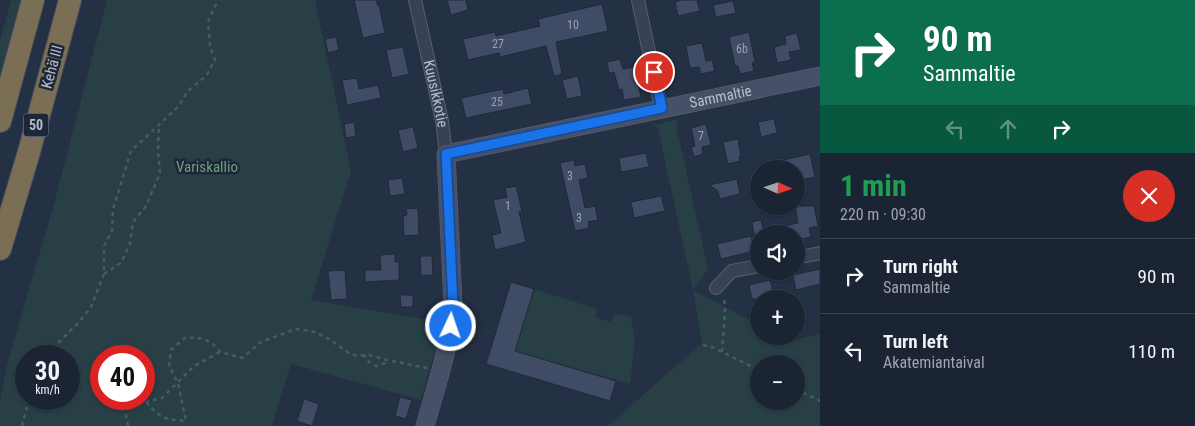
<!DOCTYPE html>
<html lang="en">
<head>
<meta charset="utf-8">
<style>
  body { margin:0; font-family:"Roboto Condensed",sans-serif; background:#242c3b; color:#f1f3f6; height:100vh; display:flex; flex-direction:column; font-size:19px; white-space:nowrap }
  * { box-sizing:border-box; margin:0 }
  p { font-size:16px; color:#a0a4ac }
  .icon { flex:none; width:28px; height:28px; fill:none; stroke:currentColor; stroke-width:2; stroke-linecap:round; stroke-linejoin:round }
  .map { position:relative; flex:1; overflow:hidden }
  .panel { display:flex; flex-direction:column; background:#1b2433; width:375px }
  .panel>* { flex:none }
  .guide { background:#0b6e4f; color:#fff; overflow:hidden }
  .needle { width:32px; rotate:93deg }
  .buttons { position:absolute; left:750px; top:160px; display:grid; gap:10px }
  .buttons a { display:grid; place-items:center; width:55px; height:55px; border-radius:50%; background:#1b2433; box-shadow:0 1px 4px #0004,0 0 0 1px #39414e; font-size:25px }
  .speed { position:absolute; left:15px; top:345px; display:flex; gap:10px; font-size:25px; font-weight:700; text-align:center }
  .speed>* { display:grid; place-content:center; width:65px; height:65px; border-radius:50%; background:#1b2433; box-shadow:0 1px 4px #0004,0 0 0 1px #39414e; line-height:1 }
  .speed small { font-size:12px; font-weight:400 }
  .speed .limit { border:8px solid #d22; background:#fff; color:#111 }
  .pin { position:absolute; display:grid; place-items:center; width:42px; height:42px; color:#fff; margin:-21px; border:2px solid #fff; border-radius:50%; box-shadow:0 1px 5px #0007 }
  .me { position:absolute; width:55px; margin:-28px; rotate:3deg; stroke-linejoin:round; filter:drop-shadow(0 0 4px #0008) }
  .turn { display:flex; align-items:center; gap:18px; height:105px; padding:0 20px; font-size:22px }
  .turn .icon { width:65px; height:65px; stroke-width:2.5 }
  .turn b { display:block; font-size:35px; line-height:42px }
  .lanes { display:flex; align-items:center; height:48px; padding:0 20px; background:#0003; justify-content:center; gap:25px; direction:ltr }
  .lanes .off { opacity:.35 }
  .round { display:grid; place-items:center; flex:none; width:52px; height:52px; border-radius:26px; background:#242c3b }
  .headline { display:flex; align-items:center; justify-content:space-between; height:85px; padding:0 20px }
  h1 { font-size:30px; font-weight:700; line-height:38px; color:#1e9e55 }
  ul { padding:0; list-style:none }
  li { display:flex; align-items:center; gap:15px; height:75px; padding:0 20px; border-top:1px solid #39414e }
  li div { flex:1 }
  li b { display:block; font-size:19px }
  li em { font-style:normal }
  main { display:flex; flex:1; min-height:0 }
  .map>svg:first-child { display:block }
</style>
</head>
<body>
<main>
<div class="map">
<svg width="820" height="426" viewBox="0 0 820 426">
  <rect width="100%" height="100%" fill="#243044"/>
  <g fill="#273f45" fill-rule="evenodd">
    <polygon points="11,0 21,0 0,78 0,41"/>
    <path d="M 107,0 L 315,0 L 351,171 L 311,300 L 443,322 L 421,400 L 291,364 L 272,426 L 0,426 L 0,401 L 7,365 L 55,200 ZM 26,356 L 69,356 L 69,399 L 26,399 ZM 101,356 L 144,356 L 144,399 L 101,399 Z"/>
    <path d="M 679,119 L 676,125 L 708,269 L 693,290 L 759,325 L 759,336 L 780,336 L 789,341 L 820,334 L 820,426 L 608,426 L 702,343 L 693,290 L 658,129 L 653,125 ZM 759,364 L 796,364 L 796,401 L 759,401 Z"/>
    <polygon points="534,289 597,309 595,317 611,322 614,314 631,317 635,342 630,384 515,351"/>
  </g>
  <g fill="#404c65" stroke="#20293b">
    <polygon points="354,0 376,0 378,6 379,5 385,33 363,38"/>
    <polygon points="447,0 466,0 468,10 451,15"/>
    <polygon points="682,0 697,0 700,11 678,16 675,2"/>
    <polygon points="733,1 736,13 716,17 713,5"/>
    <polygon points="602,4 608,31 556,42 562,74 554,76 546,46 500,57 499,53 468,60 463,39 495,32 496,36 540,26 538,19"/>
    <polygon points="749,32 755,62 752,63 754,71 740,74 738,66 735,66 729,37"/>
    <polygon points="797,33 801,50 789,52 791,60 777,63 774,47 786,44 785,36"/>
    <polygon points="336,37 339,50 328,53 325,39"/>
    <polygon points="702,43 706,61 712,60 715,71 701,74 699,67 690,68 686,46"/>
    <polygon points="403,47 409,74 392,78 386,50"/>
    <polygon points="620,59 623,69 634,67 641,97 624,100 622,89 619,90 614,72 609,73 607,62"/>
    <polygon points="578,76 582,96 567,99 562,80"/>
    <polygon points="357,78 359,89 378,85 381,98 347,105 342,80"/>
    <polygon points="528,88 532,104 466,118 461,98 503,89 504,94"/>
    <polygon points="774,119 777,133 761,137 758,122"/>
    <polygon points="354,122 356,136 346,138 344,124"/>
    <polygon points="706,124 711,145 702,147 703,154 694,157 691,147 695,146 691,128"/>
    <polygon points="413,127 418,148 403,152 398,130"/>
    <polygon points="738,139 741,157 739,157 740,161 728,164 723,142"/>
    <polygon points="646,153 649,167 621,172 619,158"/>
    <polygon points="810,154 815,177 796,181 796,169 766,169 766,164"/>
    <polygon points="574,160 575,166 585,164 588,178 579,180 585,208 595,206 598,220 588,222 589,228 575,231 560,163"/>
    <polygon points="402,178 405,194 390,196 388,180"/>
    <polygon points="737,179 740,194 720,199 718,191 709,185"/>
    <polygon points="516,186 522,211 519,212 526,242 495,250 492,235 501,233 493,200 507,197 505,188"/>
    <polygon points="661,196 665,211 634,218 631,202"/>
    <polygon points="795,206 814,206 818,226 809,228 811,237 796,240 796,234 770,234 770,229 798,223"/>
    <polygon points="418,208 419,235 404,236 403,216 407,215 406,209"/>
    <polygon points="761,220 764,234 754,234 752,222"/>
    <polygon points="751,236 754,251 721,259 717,244"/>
    <polygon points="395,254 395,262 399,262 399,280 365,282 365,270 381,270 380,255"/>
    <polygon points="420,256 432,256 433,275 421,276"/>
    <polygon points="820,269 820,284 796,290 793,275"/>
    <polygon points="345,270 347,299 331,300 328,271"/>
    <polygon points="770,280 775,299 752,299 749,285"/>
    <polygon points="511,282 534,289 515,351 616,381 610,401 486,364"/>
    <polygon points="400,295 413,295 413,307 401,307"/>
    <polygon points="400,397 412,400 406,419 395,416"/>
    <polygon points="304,399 319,404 312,426 297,421"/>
  </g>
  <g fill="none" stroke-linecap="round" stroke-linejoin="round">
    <g stroke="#576071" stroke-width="14">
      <g id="street">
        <path id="s1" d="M 415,0 L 442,121 L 446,154"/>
        <polyline points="638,0 661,108"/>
        <polyline points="796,258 820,253"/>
        <polyline points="716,288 732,271 759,266"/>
      </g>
    </g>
    <g stroke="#576071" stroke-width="19">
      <g id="secondary">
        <path id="s2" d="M 425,426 C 436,386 450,347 453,305 L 446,154 L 820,76"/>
      </g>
    </g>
    <g stroke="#444d5e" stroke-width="24">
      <g id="highway">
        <polyline points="0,121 33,0"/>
        <polyline points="0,249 29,152 70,0"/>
      </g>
    </g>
    <g stroke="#455c61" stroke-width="2.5" stroke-dasharray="4 4" stroke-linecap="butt">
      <polyline points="104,274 121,263 130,244 133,222 146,206 160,173 158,151 159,124"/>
      <polyline points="703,345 712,347 759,370"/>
      <polyline points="722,352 725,310 724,298"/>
      <polyline points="363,354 370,363 376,366 385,363 387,360"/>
      <polyline points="50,356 52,349 80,321 91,307 104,274 104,246 112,231 113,209 131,151 178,107 188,91 206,76 215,60 210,47 208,22 218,0"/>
      <polyline points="796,389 820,401"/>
      <path d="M 146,402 C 162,419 163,419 186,421 L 178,383 L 169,366 L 171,350 L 186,337 L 205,339 L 215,346 L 220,352 L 242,358 L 261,342 L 296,329 L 315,332 L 331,340 L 347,352 L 357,356 L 369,355 L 387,360 L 427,368"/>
      <polyline points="22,426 29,399"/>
      <polyline points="128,426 126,416 129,404 136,400 146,402 162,398 194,366 220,352"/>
    </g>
    <use href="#street" stroke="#394254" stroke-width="12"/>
    <use href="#secondary" stroke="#475067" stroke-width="18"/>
    <use href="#highway" stroke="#7a6f55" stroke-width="22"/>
  </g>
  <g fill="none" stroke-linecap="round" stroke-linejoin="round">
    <g stroke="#114b97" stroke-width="12">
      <polyline id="route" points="451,326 453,305 446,154 662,108 654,72"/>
    </g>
    <use href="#route" stroke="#1a73e8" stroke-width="9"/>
  </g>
  <g text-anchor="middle" stroke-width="5" stroke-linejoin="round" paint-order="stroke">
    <g font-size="12" fill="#98a2b3">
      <text x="573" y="29">10</text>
      <text x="498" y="48">27</text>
      <text x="742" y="53">6b</text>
      <text x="497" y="106">25</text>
      <text x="701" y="140">7</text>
      <text x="570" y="180">3</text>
      <text x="508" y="210">1</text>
      <text x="579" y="222">3</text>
    </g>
    <rect fill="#1e2739" stroke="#8891a1" stroke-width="1" x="23.5" y="113.5" width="25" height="23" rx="4"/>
    <g font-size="14" font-weight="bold" fill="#b6becd">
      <text x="36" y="130">50</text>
    </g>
    <g font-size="15" fill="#b6becd" stroke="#1e2739">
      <text transform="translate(52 67) rotate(-75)" y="5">Kehä III</text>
      <text dy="5" stroke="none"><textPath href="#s1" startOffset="96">Kuusikkotie</textPath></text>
      <text dy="5" stroke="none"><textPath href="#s2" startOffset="556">Sammaltie</textPath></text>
    </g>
    <g font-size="15" fill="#6ca07c" stroke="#1e2739">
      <text x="207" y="172">Variskallio</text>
    </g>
  </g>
</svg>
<div class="buttons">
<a><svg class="needle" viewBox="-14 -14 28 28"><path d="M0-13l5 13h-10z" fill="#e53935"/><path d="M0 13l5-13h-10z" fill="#a0a4ac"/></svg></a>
<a><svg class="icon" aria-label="sound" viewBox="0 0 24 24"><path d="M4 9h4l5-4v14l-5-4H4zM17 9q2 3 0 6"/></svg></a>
<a>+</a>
<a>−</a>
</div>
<div class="speed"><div>30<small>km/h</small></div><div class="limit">40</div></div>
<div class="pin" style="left:654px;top:72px;background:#d93025"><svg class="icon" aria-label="arrive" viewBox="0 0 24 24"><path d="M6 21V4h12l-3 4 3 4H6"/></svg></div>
<svg class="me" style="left:451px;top:326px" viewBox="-20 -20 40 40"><circle r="17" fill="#1a73e8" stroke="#fff" stroke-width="3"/><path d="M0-11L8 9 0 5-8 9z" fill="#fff"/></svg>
</div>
<section class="panel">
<div class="guide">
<div class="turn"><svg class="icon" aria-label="right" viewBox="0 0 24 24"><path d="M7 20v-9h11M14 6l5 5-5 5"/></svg><div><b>90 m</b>Sammaltie</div></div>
<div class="lanes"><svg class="icon off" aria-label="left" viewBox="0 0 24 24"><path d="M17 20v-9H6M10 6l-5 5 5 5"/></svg><svg class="icon off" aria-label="ahead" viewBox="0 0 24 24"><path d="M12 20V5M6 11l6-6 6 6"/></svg><svg class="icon" aria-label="right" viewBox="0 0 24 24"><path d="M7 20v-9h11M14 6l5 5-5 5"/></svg></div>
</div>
<div class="headline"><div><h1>1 min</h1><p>220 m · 09:30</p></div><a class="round" style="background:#d93025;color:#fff"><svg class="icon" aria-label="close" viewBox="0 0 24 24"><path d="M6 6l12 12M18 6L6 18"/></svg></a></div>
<ul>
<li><svg class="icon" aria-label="right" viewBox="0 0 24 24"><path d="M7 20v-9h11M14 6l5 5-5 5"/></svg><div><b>Turn right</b><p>Sammaltie</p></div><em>90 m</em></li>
<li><svg class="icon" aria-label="left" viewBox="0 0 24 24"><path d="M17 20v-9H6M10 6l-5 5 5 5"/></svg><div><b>Turn left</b><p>Akatemiantaival</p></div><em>110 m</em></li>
</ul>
</section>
</main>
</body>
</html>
